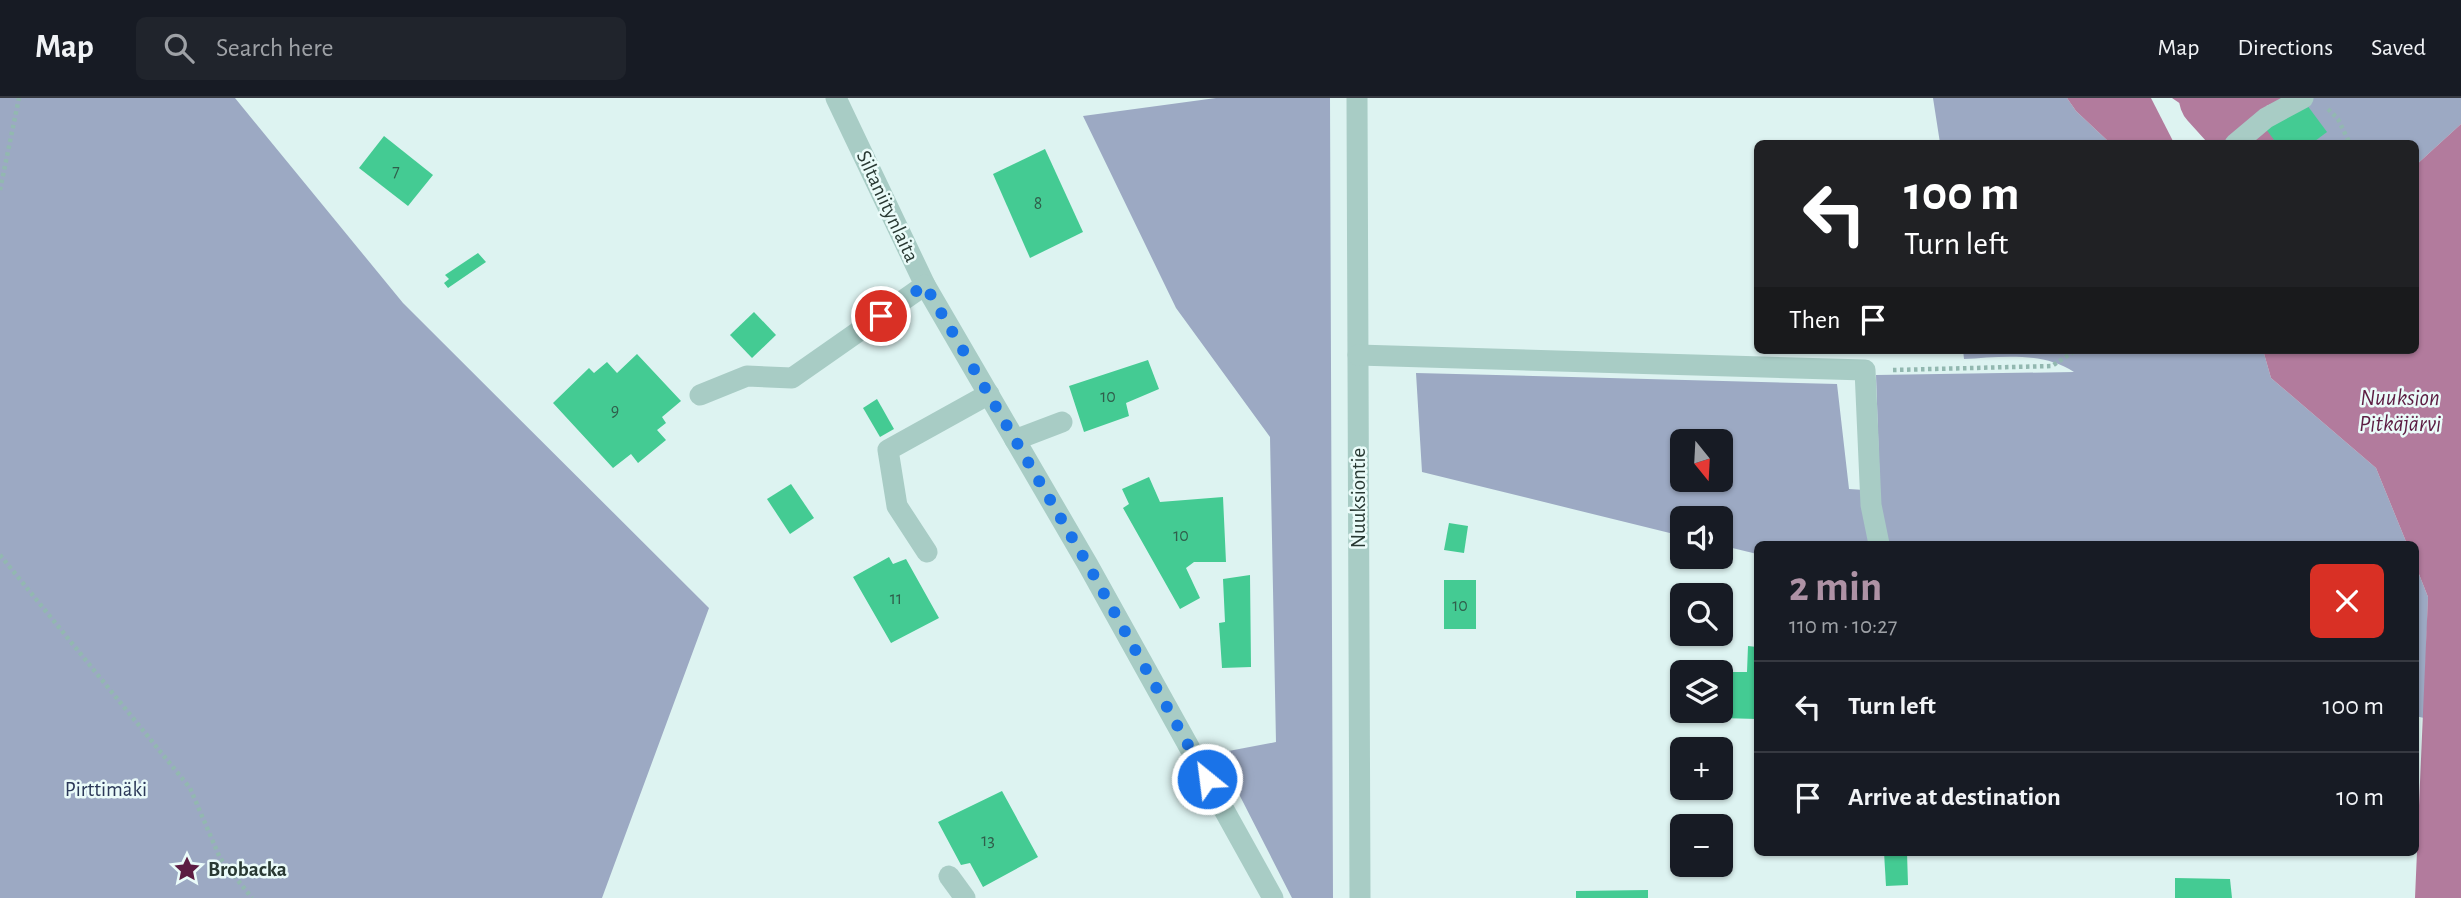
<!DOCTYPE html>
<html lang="en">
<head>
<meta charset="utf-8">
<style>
  body { margin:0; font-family:"Alegreya Sans",sans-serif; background:#20242c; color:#f1f3f6; height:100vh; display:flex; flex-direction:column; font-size:26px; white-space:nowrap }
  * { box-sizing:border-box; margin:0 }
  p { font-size:23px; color:#9ea1a6 }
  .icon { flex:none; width:38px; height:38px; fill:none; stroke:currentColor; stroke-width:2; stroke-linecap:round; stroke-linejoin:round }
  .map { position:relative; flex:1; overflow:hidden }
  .side { position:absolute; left:1754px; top:443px; width:665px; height:315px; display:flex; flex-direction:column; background:#171b24; border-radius:10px; box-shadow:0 2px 5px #0004 }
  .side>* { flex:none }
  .hud { position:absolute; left:1754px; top:42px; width:665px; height:214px; border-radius:10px; box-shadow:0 2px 5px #0004; background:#202124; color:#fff; overflow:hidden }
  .needle { width:46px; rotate:162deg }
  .controls { position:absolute; left:1670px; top:331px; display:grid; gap:14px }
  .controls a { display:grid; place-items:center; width:63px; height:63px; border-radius:10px; background:#171b24; box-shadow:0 2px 5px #0004; font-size:35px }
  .pin { position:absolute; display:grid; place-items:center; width:60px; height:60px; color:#fff; margin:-30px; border:4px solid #fff; border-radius:50%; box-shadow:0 2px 7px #0007 }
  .me { position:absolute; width:77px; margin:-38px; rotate:331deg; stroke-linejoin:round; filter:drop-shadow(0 0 5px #0008) }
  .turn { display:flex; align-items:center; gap:24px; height:147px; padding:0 35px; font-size:32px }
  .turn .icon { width:91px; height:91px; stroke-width:2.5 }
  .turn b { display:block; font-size:49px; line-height:60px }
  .then { display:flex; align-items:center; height:66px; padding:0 35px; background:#0003; gap:14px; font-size:26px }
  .round { display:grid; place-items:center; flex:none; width:74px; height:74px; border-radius:10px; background:#20242c }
  .summary { display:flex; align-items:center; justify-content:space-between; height:119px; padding:0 35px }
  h1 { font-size:42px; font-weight:700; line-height:52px; color:#ae92a5 }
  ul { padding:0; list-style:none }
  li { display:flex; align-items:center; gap:21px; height:91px; padding:0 35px; border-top:2px solid #363941 }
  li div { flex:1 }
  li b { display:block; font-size:26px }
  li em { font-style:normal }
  header { display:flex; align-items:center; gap:42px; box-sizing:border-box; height:98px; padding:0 35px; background:#171b24; border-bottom:2px solid #363941 }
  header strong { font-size:33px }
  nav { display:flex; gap:38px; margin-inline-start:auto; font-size:24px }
  .search { width:490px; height:63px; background:#20242c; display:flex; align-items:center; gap:18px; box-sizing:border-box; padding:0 24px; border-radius:10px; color:#9ea1a6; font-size:26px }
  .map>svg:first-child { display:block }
</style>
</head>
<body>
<header>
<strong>Map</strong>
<div class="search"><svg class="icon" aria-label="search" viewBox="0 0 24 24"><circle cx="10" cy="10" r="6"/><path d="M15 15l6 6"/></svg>Search here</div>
<nav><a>Map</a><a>Directions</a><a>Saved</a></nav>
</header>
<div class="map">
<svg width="2461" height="800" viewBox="0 0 2461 800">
  <rect width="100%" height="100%" fill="#ddf3f1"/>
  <g fill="#9ca9c3" fill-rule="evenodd">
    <polygon points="0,0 235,0 403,205 709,510 602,800 0,800"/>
    <polygon points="1216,0 1330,0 1333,800 1292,800 1218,655 1276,644 1270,339 1176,210 1083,18"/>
    <polygon points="1933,0 2067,0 2076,13 2110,45 1940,45"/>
    <polygon points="2294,0 2461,0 2461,26 2415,68 2415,46 2311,45"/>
    <path d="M 1963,252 L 2263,252 L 2271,280 L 2376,370 L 2407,446 L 1757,446 L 1757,456 L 1720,447 L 1720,420 L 1682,420 L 1682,438 L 1422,374 L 1416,275 L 1837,286 L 1849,391 L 1880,393 L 1876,277 L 2074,274 C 2042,253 1999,259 1964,261 ZM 1682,343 L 1720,343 L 1720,382 L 1682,382 Z"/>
    <polygon points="2415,466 2428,499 2424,620 2415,618"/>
  </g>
  <g fill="#b27b9d">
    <polygon points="2067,0 2151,0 2174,45 2110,45 2076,13"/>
    <path d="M 2172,0 L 2282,0 L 2284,1 C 2237,19 2218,33 2172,0 Z"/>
    <polygon points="2461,26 2461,800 2415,800 2428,499 2415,466 2415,446 2407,446 2376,370 2271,280 2263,252 2415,252 2415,68"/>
  </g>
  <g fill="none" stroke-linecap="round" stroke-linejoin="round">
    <polyline stroke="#b27b9d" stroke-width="68" points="2213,0 2250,41"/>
  </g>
  <g fill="#44cb93">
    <polygon points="2304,3 2327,34 2311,46 2277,46 2266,31"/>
    <polygon points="384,38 433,77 408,108 359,70"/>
    <polygon points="1045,51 1083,134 1030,160 993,76"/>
    <polygon points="478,155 486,164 448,190 444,185 449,181 445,177"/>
    <polygon points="754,214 776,237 752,260 730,237"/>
    <polygon points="637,256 681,303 662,319 666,325 657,332 666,342 638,365 631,356 613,370 553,305 589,270 594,275 607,264 617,275"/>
    <polygon points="1148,262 1159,291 1126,305 1129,318 1084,334 1069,288"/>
    <polygon points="877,301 894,331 880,339 863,310"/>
    <polygon points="1149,379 1160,404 1223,399 1226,464 1194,464 1186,470 1200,500 1180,511 1123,410 1129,406 1122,391"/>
    <polygon points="791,386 814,420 790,436 767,401"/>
    <polygon points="1449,425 1468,428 1464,455 1444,452"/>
    <polygon points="889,459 893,466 906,461 939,520 891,545 853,479"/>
    <polygon points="1250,477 1251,569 1222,570 1219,525 1225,524 1223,481"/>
    <rect x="1444" y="482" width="32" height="49"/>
    <polygon points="1748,548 1757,549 1757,621 1685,619 1685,612 1720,612 1720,574 1747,574"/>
    <polygon points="1002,693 1038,759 983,789 970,765 961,767 938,724"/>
    <polygon points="1884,754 1907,754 1908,787 1886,788"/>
    <polygon points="2175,780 2230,781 2232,800 2175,800"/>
    <polygon points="1648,792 1648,800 1576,800 1576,793"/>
  </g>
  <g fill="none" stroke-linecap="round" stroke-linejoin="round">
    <g stroke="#92b8b0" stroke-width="4.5" stroke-dasharray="3.5 3.5" stroke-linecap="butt">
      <polyline points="2328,11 2338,21 2350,46"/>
      <polyline points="0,92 19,0"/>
      <polyline points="1893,272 2052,268 2076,252"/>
      <polyline points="0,457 190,690 220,760 252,800"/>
    </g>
    <g stroke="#a8ccc5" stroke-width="21">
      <polyline points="836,0 925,187 1088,467 1273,800"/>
      <polyline points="1357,0 1360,800"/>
      <polyline points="2235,46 2266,20 2303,0"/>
      <polyline points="1358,257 1865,272 1871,407 1879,446"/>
      <polyline points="700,297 747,278 792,280 925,187"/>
      <polyline points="1015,342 1062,324"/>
      <polyline points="927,454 897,408 888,352 989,296"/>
      <polyline points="949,778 965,800"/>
    </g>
  </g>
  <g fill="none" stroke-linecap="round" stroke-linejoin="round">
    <polyline stroke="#1a73e8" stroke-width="12" stroke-dasharray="0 21.6" points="881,218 925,187 1088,467 1207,681"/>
  </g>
  <defs>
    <g id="sight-bare" transform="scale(2.1)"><path d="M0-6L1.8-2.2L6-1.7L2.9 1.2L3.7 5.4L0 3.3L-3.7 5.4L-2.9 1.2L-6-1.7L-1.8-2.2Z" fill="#5c1c42" stroke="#eafbf9" stroke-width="2.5" paint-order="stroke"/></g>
  </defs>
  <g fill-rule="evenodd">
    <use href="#sight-bare" x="187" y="771"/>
  </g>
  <g text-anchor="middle" stroke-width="5" stroke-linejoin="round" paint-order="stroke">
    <g font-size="18" fill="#305e4b">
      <text x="396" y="79">7</text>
      <text x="1038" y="111">8</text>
      <text x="1108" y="304">10</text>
      <text x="615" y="318">9</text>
      <text x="1181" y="443">10</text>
      <text x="896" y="506">11</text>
      <text x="1460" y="513">10</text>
      <text x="988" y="748">13</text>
    </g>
    <g font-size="21" fill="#293933" stroke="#eafbf9">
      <text transform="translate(888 108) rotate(65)" y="7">Siltaniitynlaita</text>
      <text transform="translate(1358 400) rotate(-90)" y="7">Nuuksiontie</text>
    </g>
    <g font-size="21" fill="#2b3858" stroke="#eafbf9">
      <text x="106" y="698">Pirttimäki</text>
    </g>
    <g font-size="21" font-weight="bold" fill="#293933" stroke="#eafbf9" text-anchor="start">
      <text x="208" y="778">Brobacka</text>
    </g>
    <g font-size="23" font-style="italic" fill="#5c1c42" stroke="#eafbf9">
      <text x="2400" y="307">Nuuksion<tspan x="2400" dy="26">Pitkäjärvi</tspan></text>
    </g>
  </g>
</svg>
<div class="controls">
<a><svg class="needle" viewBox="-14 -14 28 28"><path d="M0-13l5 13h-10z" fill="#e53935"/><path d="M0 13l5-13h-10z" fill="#9ea1a6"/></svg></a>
<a><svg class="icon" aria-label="sound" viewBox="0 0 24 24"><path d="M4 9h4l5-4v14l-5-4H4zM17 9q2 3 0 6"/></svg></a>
<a><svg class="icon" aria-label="search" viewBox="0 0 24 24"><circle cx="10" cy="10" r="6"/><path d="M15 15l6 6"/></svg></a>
<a><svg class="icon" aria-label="layers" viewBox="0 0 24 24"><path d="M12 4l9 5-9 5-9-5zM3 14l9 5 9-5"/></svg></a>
<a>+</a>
<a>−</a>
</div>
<div class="pin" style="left:881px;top:218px;background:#d93025"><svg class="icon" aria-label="arrive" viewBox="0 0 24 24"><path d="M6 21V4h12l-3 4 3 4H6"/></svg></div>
<svg class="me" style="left:1207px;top:681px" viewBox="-20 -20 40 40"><circle r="17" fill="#1a73e8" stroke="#fff" stroke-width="3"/><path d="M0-11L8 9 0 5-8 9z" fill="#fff"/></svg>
<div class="hud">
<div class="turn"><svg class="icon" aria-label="left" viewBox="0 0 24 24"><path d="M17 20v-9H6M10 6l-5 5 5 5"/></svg><div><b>100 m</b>Turn left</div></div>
<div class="then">Then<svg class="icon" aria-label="arrive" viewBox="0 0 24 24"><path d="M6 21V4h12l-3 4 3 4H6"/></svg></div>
</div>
<section class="side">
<div class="summary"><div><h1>2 min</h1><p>110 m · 10:27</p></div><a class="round" style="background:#d93025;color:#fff"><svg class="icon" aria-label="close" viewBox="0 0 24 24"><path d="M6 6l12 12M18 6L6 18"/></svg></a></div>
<ul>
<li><svg class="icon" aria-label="left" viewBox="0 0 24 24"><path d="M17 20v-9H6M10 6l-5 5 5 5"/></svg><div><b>Turn left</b></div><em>100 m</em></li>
<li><svg class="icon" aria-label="arrive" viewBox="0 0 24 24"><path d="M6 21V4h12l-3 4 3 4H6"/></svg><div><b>Arrive at destination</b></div><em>10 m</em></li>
</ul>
</section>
</div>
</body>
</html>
